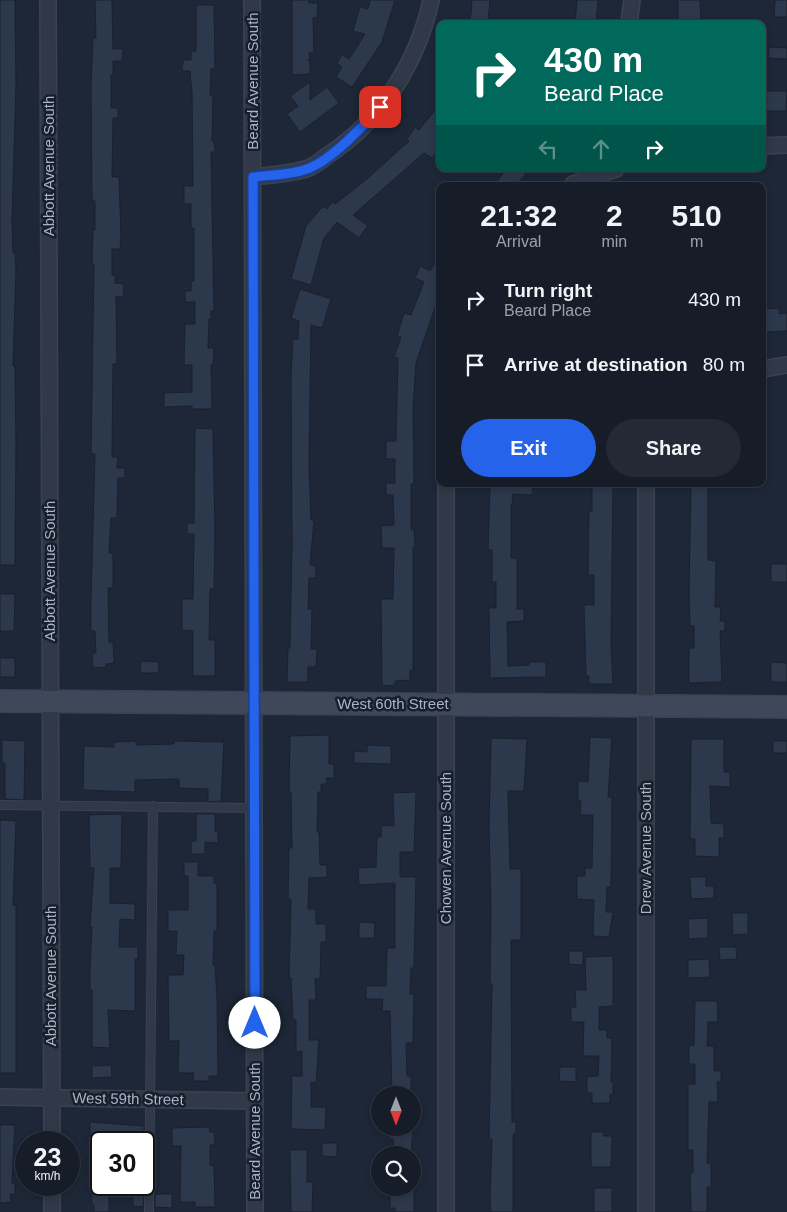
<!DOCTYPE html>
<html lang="en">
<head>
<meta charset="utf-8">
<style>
  body { margin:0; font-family:Arial,sans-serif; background:#232a35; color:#f1f3f6; height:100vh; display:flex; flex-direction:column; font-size:19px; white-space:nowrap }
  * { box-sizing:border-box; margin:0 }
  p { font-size:16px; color:#9ea2a8 }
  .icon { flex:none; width:28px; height:28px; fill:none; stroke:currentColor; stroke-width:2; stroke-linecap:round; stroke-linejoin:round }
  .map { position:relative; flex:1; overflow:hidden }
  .details { position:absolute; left:436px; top:182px; width:330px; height:305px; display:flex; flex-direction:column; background:#161d29; border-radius:10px; box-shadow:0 2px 8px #0003,0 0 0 1px #353b46 }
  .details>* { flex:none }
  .guide { position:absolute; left:436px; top:20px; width:330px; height:152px; border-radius:10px; box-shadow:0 2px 8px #0003,0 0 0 1px #353b46; background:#00695c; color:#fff; overflow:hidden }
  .needle { width:32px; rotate:180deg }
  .tools { position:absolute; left:371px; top:1086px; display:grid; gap:10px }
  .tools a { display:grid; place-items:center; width:50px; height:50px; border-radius:50%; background:#161d29; box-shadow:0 2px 8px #0003,0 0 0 1px #353b46; font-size:25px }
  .speed { position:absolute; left:15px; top:1131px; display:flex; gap:10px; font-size:25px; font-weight:700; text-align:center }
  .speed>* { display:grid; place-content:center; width:65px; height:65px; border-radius:50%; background:#161d29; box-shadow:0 2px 8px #0003,0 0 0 1px #353b46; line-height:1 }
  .speed small { font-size:12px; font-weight:400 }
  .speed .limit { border:2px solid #111; border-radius:8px; background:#fff; color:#111 }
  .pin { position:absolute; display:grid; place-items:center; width:42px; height:42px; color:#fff; margin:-21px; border-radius:10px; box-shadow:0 2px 8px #0006 }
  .me { position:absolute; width:55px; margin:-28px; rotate:0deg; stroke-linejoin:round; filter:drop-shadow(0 0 4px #0008) }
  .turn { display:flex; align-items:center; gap:18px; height:105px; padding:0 25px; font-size:22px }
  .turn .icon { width:65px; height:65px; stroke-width:2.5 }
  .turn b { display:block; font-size:35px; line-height:42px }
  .lanes { display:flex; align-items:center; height:48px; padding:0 25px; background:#0003; justify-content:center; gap:25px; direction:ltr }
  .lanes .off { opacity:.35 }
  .eta { display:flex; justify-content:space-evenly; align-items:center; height:85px; text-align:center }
  .eta b { font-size:30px; font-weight:800; line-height:35px }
  .button { display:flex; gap:10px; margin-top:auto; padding:10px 25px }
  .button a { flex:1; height:58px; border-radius:30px; background:#2563eb; color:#fff; font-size:20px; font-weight:800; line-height:58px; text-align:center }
  .button a+a { background:#232a35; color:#f1f3f6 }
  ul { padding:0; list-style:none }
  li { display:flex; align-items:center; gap:15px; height:65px; padding:0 25px }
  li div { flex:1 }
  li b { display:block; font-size:19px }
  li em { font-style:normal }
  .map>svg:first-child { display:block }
</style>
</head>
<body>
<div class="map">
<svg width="787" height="1212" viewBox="0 0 787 1212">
  <rect width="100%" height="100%" fill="#1d2737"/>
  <g fill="#2c384c" stroke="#19212e">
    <polygon points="0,0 15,0 16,84 12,221 13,253 15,253 16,269 13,366 15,366 16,446 15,565 0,565"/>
    <polygon points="95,0 112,0 113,49 123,49 122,61 113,61 113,75 111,75 111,108 118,108 118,118 113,118 112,177 119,177 121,237 120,249 112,249 112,275 115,275 115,283 124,284 123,297 116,296 117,364 113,364 112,457 118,457 117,468 125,468 125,478 118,478 117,518 111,518 109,553 113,553 113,588 108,588 109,642 113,642 114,663 106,664 106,667 93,668 92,653 96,653 95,631 91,631 91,599 95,454 91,454 94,264 92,264 93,229 95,230 95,201 92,201 91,83 93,38 96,38"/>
    <polygon points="292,0 309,0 309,3 318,3 317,18 313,18 314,52 309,53 310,61 307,59 310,62 310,74 292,75"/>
    <polygon points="370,0 395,0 382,42 352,87 336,77 342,67 337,63 342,55 349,59 365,34 353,31 360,7 368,9"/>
    <polygon points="472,0 490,0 488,24 470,24"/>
    <polygon points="577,0 598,0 596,24 575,24"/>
    <polygon points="678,0 700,0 701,24 678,24"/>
    <polygon points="775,0 787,0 787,17 774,17"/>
    <polygon points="196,5 214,5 215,69 211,69 210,96 213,96 212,141 214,141 215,152 211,152 214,311 211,311 211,319 209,319 208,348 214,348 213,365 211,365 212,409 192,409 192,406 164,407 164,393 192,392 192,365 184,365 185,324 195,324 195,302 185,302 185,291 191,291 191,281 194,281 194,228 191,228 191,204 184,204 184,186 193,186 192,93 190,71 182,71 183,60 191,60 191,51 196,51"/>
    <polygon points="769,47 787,48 787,59 768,58"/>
    <polygon points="310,82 310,100 327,87 339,103 300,132 287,114 298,106 290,96"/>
    <polygon points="765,91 787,91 786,111 765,111"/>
    <polygon points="440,104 440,148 432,158 424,153 353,215 368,226 359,238 337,222 324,238 311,285 291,279 306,226 323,206 327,209 332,202 335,204 367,179 409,141 407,139 415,127 419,130"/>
    <polygon points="506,169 529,169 516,186 494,186"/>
    <polygon points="440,256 440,293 416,363 413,408 414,484 411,484 411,530 414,529 415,547 413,547 413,670 410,670 410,680 395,681 395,685 382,686 381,599 393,599 394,548 382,548 381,526 394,525 393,495 386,495 386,483 395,483 395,459 386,459 386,441 396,441 398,358 394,357 401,337 397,336 404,313 411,315 424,282 415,278 420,266 430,271"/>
    <polygon points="300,289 331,299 322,328 311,325 309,463 311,520 314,521 310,565 316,566 316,578 309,578 308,609 312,609 311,649 317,649 316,667 308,667 308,682 287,682 288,648 290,648 292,546 291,376 293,339 298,339 299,321 291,318"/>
    <polygon points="779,308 779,314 787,313 787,331 765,332 764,309"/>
    <polygon points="195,428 213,429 215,534 214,589 210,589 209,640 215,640 215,676 193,676 193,631 182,630 182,599 193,599 194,534 187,534 187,523 194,523"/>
    <polygon points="490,484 533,484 532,495 513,494 512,505 511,505 511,558 517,558 517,609 524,609 524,621 507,622 508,666 529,665 529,662 546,662 546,677 490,678 489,608 496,608 496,582 492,582 492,550 488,550"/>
    <polygon points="592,484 613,484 611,647 613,684 589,684 589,676 586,676 584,605 594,605 594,575 588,575 589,511 592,511"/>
    <polygon points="691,484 708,484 708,560 716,561 715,607 721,607 720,621 725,621 725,631 720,631 722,682 689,683 689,648 694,648 694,626 690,626 689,592"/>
    <rect x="771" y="564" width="16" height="18"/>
    <polygon points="0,594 15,594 14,631 0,631"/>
    <rect x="0" y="658" width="15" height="19"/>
    <polygon points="141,661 159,662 158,673 140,673"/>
    <polygon points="771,662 787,663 787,682 771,682"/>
    <polygon points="329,735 329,764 334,764 334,778 326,778 327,784 321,784 321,792 318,792 317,832 319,832 320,865 327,865 327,877 309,878 308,909 316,909 316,924 326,924 326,942 321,942 320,979 315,979 316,1000 309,1000 309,1040 319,1040 316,1083 311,1082 311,1107 326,1107 325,1130 291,1129 292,1076 302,1076 302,1051 296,1052 296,1020 293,1020 291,978 289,978 291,899 288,899 289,848 292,848 291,792 289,792 290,736"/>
    <polygon points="590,737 612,738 608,797 612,797 611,887 607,887 606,912 613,912 609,937 593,936 594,900 577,899 577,876 585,876 585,868 592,868 593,815 580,815 581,801 578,801 578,781 588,782"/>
    <polygon points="491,738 527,739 524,791 508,791 510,869 521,869 521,940 511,940 512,1122 516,1122 516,1134 513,1134 513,1212 491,1212 490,1200 492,1139 489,1139 492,984 490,983 491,909 489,826"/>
    <polygon points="691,739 724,739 724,772 730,772 730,787 710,786 711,823 724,824 724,838 719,838 719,857 695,856 695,839 690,839"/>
    <polygon points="2,740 25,741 24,800 5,799 5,763 2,763"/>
    <polygon points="136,741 136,745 174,744 174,741 224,742 221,801 208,802 208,789 179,788 179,779 135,780 135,792 83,790 84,746 114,747 114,742"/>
    <rect x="773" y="741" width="14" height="12"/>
    <polygon points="367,745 391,746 391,764 354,763 354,751 367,752"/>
    <polygon points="416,792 414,852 400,852 400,877 416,877 414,968 411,968 410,994 414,994 413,1043 406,1043 407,1076 411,1076 411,1095 392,1095 390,1011 382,1011 383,999 366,999 366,986 386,986 387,948 395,948 395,883 359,885 358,868 376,867 377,837 381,837 382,825 394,826 393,793"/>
    <polygon points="122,814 121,868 110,868 110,903 135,904 135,920 120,919 119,947 138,947 138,959 135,959 135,1011 108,1010 110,1048 92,1047 92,990 90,990 90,968 92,927 90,927 94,868 90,868 89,815"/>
    <polygon points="196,814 215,814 215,832 218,832 218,843 205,842 205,854 191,854 191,841 196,841"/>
    <polygon points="0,820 16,821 13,905 16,905 16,1073 0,1073"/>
    <polygon points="184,862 198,862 198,876 214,876 214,883 217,883 217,931 214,931 213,965 215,965 217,998 218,1076 209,1076 209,1081 193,1081 194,1073 178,1073 179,1041 169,1041 168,975 183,975 184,955 176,955 177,931 168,931 168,910 188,910 188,876 184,876"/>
    <polygon points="690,877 706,877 706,886 714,886 714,898 691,899"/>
    <polygon points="732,913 748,913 748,934 733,935"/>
    <polygon points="708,918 708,938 689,939 688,919"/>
    <polygon points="359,922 375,923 374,938 359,938"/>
    <polygon points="719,947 736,947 737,959 720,960"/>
    <polygon points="569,951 583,951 583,965 569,964"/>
    <polygon points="613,956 613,1006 599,1007 599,1030 607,1030 607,1038 612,1038 611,1082 613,1082 613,1094 610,1094 610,1103 592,1103 592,1093 587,1093 587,1077 598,1076 599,1056 583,1056 584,1022 571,1022 571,1007 576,1007 575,990 586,990 585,957"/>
    <polygon points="709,959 710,977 688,978 688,960"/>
    <polygon points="695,1001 717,1001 718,1022 708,1022 707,1046 714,1046 714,1071 721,1071 721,1082 717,1082 718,1102 709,1102 707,1163 711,1163 711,1187 707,1187 707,1212 691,1212 690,1173 693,1173 693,1150 688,1150 688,1084 695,1084 695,1064 689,1064 689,1045 694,1046"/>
    <polygon points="111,1065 112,1077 92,1078 92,1066"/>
    <polygon points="560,1067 576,1067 576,1082 559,1081"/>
    <polygon points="90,1122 144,1126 144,1139 113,1138 113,1142 101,1142 101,1185 109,1185 109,1212 94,1212 94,1205 92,1205"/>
    <polygon points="0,1125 15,1125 12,1183 15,1183 15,1194 10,1194 11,1202 0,1203"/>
    <polygon points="209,1127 210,1132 214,1132 215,1145 210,1145 210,1165 214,1166 215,1207 195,1207 195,1202 180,1202 181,1146 172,1146 172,1128"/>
    <polygon points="389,1128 413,1128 411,1155 394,1155 393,1139 389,1139"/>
    <polygon points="591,1132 604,1132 603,1136 612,1136 611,1167 591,1167"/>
    <polygon points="322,1143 337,1143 337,1157 322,1156"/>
    <polygon points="290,1150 307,1150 307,1182 313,1182 312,1212 291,1212"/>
    <polygon points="390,1188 414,1188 414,1212 395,1212 395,1208 390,1208"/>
    <rect x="594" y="1188" width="18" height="24"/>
    <polygon points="133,1193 144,1193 143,1207 133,1206"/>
    <polygon points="155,1194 172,1194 172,1208 155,1207"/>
  </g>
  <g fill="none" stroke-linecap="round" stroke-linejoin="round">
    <g stroke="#3a4351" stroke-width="10">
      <g id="lane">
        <polyline points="0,805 255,808"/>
        <polyline points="149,1212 153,806"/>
      </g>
    </g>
    <g stroke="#3a4351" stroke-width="18">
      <g id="street">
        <polyline points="48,0 52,1142"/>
        <polyline points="252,0 255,1212"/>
        <polyline points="629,24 632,0"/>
        <polyline points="762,146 787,145"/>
        <path d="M 253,177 C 270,175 289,174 306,169 C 313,167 322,160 328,155 C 381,121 418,61 431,0"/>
        <polyline points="573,184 616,169"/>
        <polyline points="762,369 787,365"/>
        <polyline points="446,484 446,1212"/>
        <polyline points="646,484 646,1212"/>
        <polyline points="0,1097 255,1101"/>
        <polyline points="52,1185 52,1212"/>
      </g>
    </g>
    <g stroke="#3a4351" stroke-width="24">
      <polyline id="secondary" points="0,701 787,707"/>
    </g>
    <use href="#lane" stroke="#313948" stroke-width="8"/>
    <use href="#street" stroke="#313948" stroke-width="15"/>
    <use href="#secondary" stroke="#3f485b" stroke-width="21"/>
  </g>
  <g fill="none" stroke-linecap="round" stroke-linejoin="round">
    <g stroke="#184099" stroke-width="12">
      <path id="route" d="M 255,1023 L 253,177 C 270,175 291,175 307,169 C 330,161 364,126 380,107"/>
    </g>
    <use href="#route" stroke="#2563eb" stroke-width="9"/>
  </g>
  <g text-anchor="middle" stroke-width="5" stroke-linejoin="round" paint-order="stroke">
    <g font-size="15" fill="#aab4c5" stroke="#171f2c">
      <text transform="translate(253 81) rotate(-90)" y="5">Beard Avenue South</text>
      <text transform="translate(49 166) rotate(-90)" y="5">Abbott Avenue South</text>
      <text transform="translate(50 571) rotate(-90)" y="5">Abbott Avenue South</text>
      <text x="393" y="709">West 60th Street</text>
      <text transform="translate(446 848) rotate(-90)" y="5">Chowen Avenue South</text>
      <text transform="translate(646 848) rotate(-90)" y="5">Drew Avenue South</text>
      <text transform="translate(51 976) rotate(-90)" y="5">Abbott Avenue South</text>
      <text transform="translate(128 1099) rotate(1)" y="5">West 59th Street</text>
      <text transform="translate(255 1131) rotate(-90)" y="5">Beard Avenue South</text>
    </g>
  </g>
</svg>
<div class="tools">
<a><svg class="needle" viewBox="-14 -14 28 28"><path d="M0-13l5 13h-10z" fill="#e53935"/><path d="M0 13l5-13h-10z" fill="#9ea2a8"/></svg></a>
<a><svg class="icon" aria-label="search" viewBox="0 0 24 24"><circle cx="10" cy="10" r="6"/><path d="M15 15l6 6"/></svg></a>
</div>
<div class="speed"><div>23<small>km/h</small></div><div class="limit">30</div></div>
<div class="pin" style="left:380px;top:107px;background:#d93025"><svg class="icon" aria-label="arrive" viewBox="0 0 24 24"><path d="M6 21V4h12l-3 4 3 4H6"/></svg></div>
<svg class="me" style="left:255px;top:1023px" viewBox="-20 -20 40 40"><circle r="19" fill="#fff"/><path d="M0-13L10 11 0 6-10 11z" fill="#2563eb"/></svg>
<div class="guide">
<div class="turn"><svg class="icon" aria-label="right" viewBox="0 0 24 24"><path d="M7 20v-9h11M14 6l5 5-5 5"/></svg><div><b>430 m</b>Beard Place</div></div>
<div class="lanes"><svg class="icon off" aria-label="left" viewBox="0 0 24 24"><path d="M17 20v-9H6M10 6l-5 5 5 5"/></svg><svg class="icon off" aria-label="ahead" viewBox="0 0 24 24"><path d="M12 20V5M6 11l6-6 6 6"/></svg><svg class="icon" aria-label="right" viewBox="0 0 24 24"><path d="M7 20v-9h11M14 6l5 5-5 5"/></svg></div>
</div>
<section class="details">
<div class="eta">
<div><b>21:32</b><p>Arrival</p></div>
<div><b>2</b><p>min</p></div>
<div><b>510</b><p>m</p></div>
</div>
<ul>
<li><svg class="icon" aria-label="right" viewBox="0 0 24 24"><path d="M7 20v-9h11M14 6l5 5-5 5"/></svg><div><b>Turn right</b><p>Beard Place</p></div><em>430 m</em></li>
<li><svg class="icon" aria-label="arrive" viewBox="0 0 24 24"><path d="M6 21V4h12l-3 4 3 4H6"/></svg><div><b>Arrive at destination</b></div><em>80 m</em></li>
</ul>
<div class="button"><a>Exit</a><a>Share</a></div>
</section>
</div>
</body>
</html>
